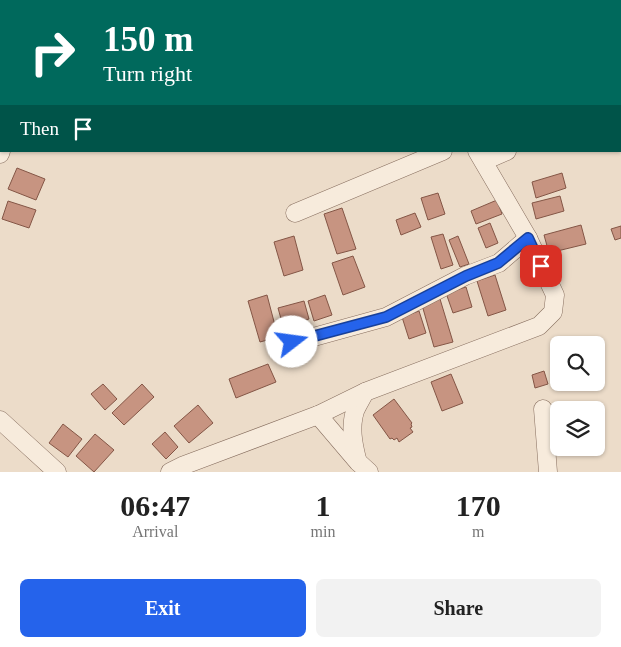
<!DOCTYPE html>
<html lang="en">
<head>
<meta charset="utf-8">
<style>
  body { margin:0; font-family:Georgia,serif; background:#f2f2f2; color:#222; height:100vh; display:flex; flex-direction:column; font-size:19px; white-space:nowrap }
  * { box-sizing:border-box; margin:0 }
  p { font-size:16px; color:#767676 }
  .icon { flex:none; width:28px; height:28px; fill:none; stroke:currentColor; stroke-width:2; stroke-linecap:round; stroke-linejoin:round }
  .map { position:relative; height:472px; overflow:hidden }
  .panel { display:flex; flex-direction:column; background:#fff; flex:1 }
  .panel>* { flex:none }
  .top-card { position:absolute; left:0px; top:0px; width:621px; height:152px; box-shadow:0 1px 4px #0004; background:#00695c; color:#fff; overflow:hidden }
  .tools { position:absolute; left:550px; top:336px; display:grid; gap:10px }
  .tools a { display:grid; place-items:center; width:55px; height:55px; border-radius:8px; background:#fff; box-shadow:0 1px 4px #0004; font-size:25px }
  .pin { position:absolute; display:grid; place-items:center; width:42px; height:42px; color:#fff; margin:-21px; border-radius:10px; box-shadow:0 2px 8px #0006 }
  .me { position:absolute; width:55px; margin:-28px; rotate:75deg; stroke-linejoin:round; filter:drop-shadow(0 0 4px #0008) }
  .turn { display:flex; align-items:center; gap:18px; height:105px; padding:0 20px; font-size:22px }
  .turn .icon { width:65px; height:65px; stroke-width:2.5 }
  .turn b { display:block; font-size:35px; line-height:42px }
  .then { display:flex; align-items:center; height:48px; padding:0 20px; background:#0003; gap:10px; font-size:19px }
  .eta { display:flex; justify-content:space-evenly; align-items:center; height:85px; text-align:center }
  .eta b { font-size:30px; font-weight:700; line-height:35px }
  .cta { display:flex; gap:10px; margin-top:auto; padding:10px 20px }
  .cta a { flex:1; height:58px; border-radius:8px; background:#2563eb; color:#fff; font-size:20px; font-weight:700; line-height:58px; text-align:center }
  .cta a+a { background:#f2f2f2; color:#222 }
  .map>svg:first-child { display:block }
</style>
</head>
<body>
<div class="map">
<svg width="621" height="472" viewBox="0 0 621 472">
  <rect width="100%" height="100%" fill="#ecdcc9"/>
  <g fill="#c79481" stroke="#845646">
    <polygon points="17,168 45,179 36,200 8,189"/>
    <polygon points="562,173 566,188 536,198 532,182"/>
    <polygon points="438,193 445,214 428,220 421,198"/>
    <polygon points="560,196 564,211 536,219 532,203"/>
    <polygon points="497,200 502,214 476,224 471,211"/>
    <polygon points="8,201 36,210 29,228 2,219"/>
    <polygon points="342,208 356,249 337,254 324,214"/>
    <polygon points="415,213 421,227 401,235 396,220"/>
    <polygon points="490,223 498,243 486,248 478,228"/>
    <polygon points="581,225 586,244 549,253 544,235"/>
    <polygon points="621,226 621,238 615,240 611,229"/>
    <polygon points="443,234 453,265 441,269 431,237"/>
    <polygon points="294,236 303,270 284,276 274,242"/>
    <polygon points="458,236 469,264 460,267 449,240"/>
    <polygon points="353,256 365,287 343,295 332,263"/>
    <polygon points="495,275 506,310 488,316 477,281"/>
    <polygon points="466,287 472,307 453,313 446,293"/>
    <polygon points="267,295 278,337 260,342 248,301"/>
    <polygon points="325,295 332,315 314,321 308,301"/>
    <polygon points="440,299 453,342 434,347 422,305"/>
    <polygon points="304,301 309,319 283,326 278,308"/>
    <polygon points="419,311 426,333 409,339 402,317"/>
    <polygon points="268,364 276,382 236,398 229,379"/>
    <polygon points="544,371 548,384 535,388 532,375"/>
    <polygon points="451,374 463,403 442,411 431,382"/>
    <polygon points="103,384 117,399 105,410 91,394"/>
    <polygon points="142,384 154,397 124,425 112,413"/>
    <polygon points="394,399 412,423 411,424 412,427 410,428 413,432 399,442 397,438 394,440 392,438 390,439 373,415"/>
    <polygon points="198,405 213,423 189,443 174,426"/>
    <polygon points="63,424 82,439 68,457 49,443"/>
    <polygon points="165,432 178,447 166,459 152,444"/>
    <polygon points="95,434 114,450 94,472 76,456"/>
  </g>
  <g fill="none" stroke-linecap="round" stroke-linejoin="round">
    <g stroke="#876e5f" stroke-width="19">
      <g id="minor">
        <polyline points="370,0 371,1"/>
        <polyline points="80,1 81,0"/>
        <polyline points="620,40 621,41"/>
        <polyline points="0,154 1,151"/>
        <polyline points="484,161 507,151"/>
        <polyline points="295,213 443,151"/>
        <polyline points="292,343 386,317 465,276 499,263 528,238"/>
        <polyline points="543,409 548,472"/>
        <polyline points="318,415 358,462 369,472"/>
        <polyline points="0,420 57,472"/>
        <path d="M 357,459 C 353,443 350,427 355,411 C 358,404 362,398 365,392"/>
        <polyline points="170,472 182,466 318,415 365,392 539,326 553,312 555,295 528,238 477,151"/>
      </g>
    </g>
    <use href="#minor" stroke="#f7ebdc" stroke-width="18"/>
  </g>
  <g fill="none" stroke-linecap="round" stroke-linejoin="round">
    <g stroke="#184099" stroke-width="12">
      <polyline id="route" points="292,342 386,317 466,276 498,263 528,238 541,266"/>
    </g>
    <use href="#route" stroke="#2563eb" stroke-width="9"/>
  </g>
</svg>
<div class="tools">
<a><svg class="icon" aria-label="search" viewBox="0 0 24 24"><circle cx="10" cy="10" r="6"/><path d="M15 15l6 6"/></svg></a>
<a><svg class="icon" aria-label="layers" viewBox="0 0 24 24"><path d="M12 4l9 5-9 5-9-5zM3 14l9 5 9-5"/></svg></a>
</div>
<div class="pin" style="left:541px;top:266px;background:#d93025"><svg class="icon" aria-label="arrive" viewBox="0 0 24 24"><path d="M6 21V4h12l-3 4 3 4H6"/></svg></div>
<svg class="me" style="left:292px;top:342px" viewBox="-20 -20 40 40"><circle r="19" fill="#fff"/><path d="M0-13L10 11 0 6-10 11z" fill="#2563eb"/></svg>
<div class="top-card">
<div class="turn"><svg class="icon" aria-label="right" viewBox="0 0 24 24"><path d="M7 20v-9h11M14 6l5 5-5 5"/></svg><div><b>150 m</b>Turn right</div></div>
<div class="then">Then<svg class="icon" aria-label="arrive" viewBox="0 0 24 24"><path d="M6 21V4h12l-3 4 3 4H6"/></svg></div>
</div>
</div>
<section class="panel">
<div class="eta">
<div><b>06:47</b><p>Arrival</p></div>
<div><b>1</b><p>min</p></div>
<div><b>170</b><p>m</p></div>
</div>
<div class="cta"><a>Exit</a><a>Share</a></div>
</section>
</body>
</html>
